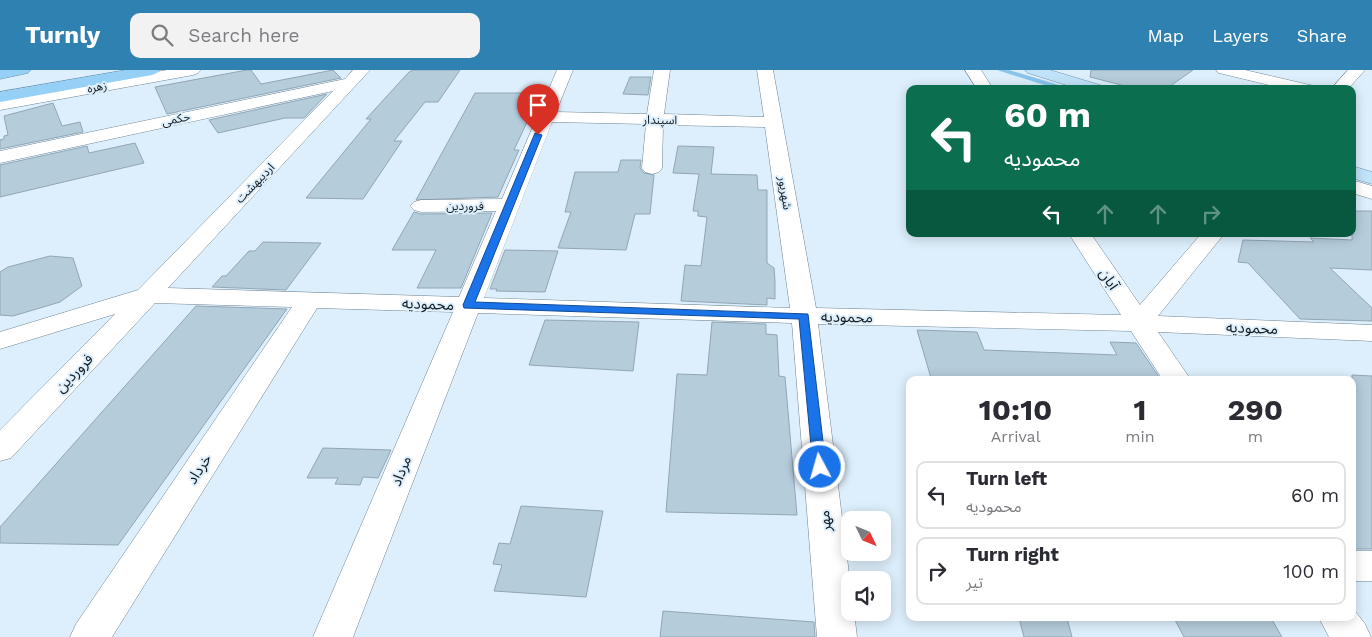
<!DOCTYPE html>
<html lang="en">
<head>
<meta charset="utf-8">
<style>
  body { margin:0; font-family:"Work Sans","Noto Sans Arabic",sans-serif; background:#f2f2f3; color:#2b2b33; height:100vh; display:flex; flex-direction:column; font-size:19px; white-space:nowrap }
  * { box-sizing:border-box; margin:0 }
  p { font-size:16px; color:#7c7c81 }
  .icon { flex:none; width:28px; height:28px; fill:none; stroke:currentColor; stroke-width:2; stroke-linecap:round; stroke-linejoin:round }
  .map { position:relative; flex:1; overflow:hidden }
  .drawer { position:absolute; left:906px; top:306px; width:450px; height:245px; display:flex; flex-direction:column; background:#fff; border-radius:10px; box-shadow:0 2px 12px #0003 }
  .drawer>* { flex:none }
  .guide { position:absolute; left:906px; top:15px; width:450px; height:152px; border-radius:10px; box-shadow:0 2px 12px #0003; background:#0b6e4f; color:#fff; overflow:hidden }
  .needle { width:32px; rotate:133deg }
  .controls { position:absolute; left:841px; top:441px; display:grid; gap:10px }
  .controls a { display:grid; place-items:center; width:50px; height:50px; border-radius:10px; background:#fff; box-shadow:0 2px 12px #0003; font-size:25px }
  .pin { position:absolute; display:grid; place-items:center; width:42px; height:42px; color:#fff; margin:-51px -21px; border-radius:50% 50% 50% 0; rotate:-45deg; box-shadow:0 0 5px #0007 }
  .pin .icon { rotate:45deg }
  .me { position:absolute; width:55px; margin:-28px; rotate:354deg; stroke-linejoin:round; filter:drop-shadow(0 0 4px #0008) }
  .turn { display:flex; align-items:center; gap:18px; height:105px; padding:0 15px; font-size:22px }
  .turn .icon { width:65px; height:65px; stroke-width:2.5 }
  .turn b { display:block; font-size:35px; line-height:42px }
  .lanes { display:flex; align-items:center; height:48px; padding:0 15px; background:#0003; justify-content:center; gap:25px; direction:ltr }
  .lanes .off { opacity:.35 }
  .eta { display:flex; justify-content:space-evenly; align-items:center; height:85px; text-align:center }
  .eta b { font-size:30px; font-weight:700; line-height:35px }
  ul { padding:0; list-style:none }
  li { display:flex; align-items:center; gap:15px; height:68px; margin:0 10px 8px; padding:0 5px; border:2px solid #e1e1e2; border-radius:10px }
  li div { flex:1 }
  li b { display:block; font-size:19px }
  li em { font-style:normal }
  header { display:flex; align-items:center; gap:30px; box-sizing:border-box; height:70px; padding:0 25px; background:#2e81b1; color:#fff }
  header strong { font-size:24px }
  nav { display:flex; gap:28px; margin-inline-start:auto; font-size:18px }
  .search { width:350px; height:45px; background:#f2f2f3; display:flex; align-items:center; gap:12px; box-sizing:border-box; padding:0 18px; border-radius:10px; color:#7c7c81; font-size:19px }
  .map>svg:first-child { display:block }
</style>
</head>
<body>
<header>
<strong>Turnly</strong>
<div class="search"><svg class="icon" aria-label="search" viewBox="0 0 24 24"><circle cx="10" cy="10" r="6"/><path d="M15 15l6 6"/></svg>Search here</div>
<nav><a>Map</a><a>Layers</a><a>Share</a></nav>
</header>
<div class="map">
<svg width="1372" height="567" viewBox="0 0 1372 567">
  <rect width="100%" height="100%" fill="#ddeffc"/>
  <polygon fill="#8ac4eb" points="997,0 1009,0 1072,19 1057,19"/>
  <g fill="#b5ccdb" stroke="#90a6b5">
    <polygon points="247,0 251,0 261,14 333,0 341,8 167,44 155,17"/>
    <polygon points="413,0 460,0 438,32 425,32 394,71 402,71 363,129 306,128 371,49 366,49 409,2"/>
    <polygon points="1091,0 1193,0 1166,19 1137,19 1090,7"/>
    <polygon points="630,7 651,7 648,25 623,24"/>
    <polygon points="475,23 536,23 524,50 528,50 514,80 519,80 498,127 416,130"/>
    <polygon points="327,24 304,48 285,48 218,63 209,50"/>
    <polygon points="53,33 62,56 80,52 83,62 0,79 0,70 4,69 4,66 8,65 4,46"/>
    <polygon points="135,73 144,93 0,127 0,95 87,76 89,83"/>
    <polygon points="678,76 714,77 711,104 757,105 758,120 767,120 767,193 774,198 775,211 775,229 767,228 767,235 681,231 685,195 701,196 707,147 698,146 698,141 693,141 699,104 673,103"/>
    <polygon points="621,90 641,90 640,98 644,103 654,105 650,144 635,144 626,180 558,178 571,142 565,142 575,102 618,102"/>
    <polygon points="1352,141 1372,141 1372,200 1330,198 1372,238 1372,251 1300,249 1248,193 1238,192 1243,170 1314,172 1310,168 1352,170"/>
    <polygon points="414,142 421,144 492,143 461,218 417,218 436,180 392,180"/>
    <polygon points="263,172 321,173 286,220 212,217 222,206 226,206 249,181 255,181"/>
    <polygon points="505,180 558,181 545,222 496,221 497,219 490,219"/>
    <polygon points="50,186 73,188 82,216 60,232 13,246 0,245 0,202 8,197"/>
    <polygon points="196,236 287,239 118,475 0,473 0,457"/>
    <polygon points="545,250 639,252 633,301 529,295"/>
    <polygon points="712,252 766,254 766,264 777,265 779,306 785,307 797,445 666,442 677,304 707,305"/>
    <polygon points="917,260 977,262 984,280 1117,285 1110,272 1136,273 1161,310 931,308"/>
    <polygon points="1352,305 1372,306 1372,479 1352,479"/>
    <polygon points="323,378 391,380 378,408 363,407 360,415 335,414 338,408 307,408"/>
    <polygon points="521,436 603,441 586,527 494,521 502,495 493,494 499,473 510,474"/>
    <polygon points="663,541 814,552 815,567 660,567"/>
    <polygon points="1019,548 1067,548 1072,567 1024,567"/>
    <polygon points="1174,548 1271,548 1282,567 1184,567"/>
  </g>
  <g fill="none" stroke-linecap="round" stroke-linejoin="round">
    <g stroke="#6e8392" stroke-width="1">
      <g id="minor">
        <polygon points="167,0 201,0 198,3 193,5 0,40 0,30"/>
        <path d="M 353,0 L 370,0 L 168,218 L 459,227 L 496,141 L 421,142 L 414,140 L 410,136 L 414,132 L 421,130 L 502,129 L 557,0 L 573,0 L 556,42 L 647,44 L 654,0 L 670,0 L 664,44 L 764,47 L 757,0 L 773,0 L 816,238 L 1121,245 L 1069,164 L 1091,164 L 1140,235 L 1201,164 L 1224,164 L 1158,246 L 1372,255 L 1372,271 L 1158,262 L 1191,310 L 1163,310 L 1131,261 L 818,254 L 850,512 L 850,542 L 854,542 L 857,567 L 817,567 L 792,253 L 478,243 L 353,567 L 313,567 L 453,242 L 317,238 L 112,567 L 70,567 L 76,554 L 292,237 L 155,233 L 11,388 L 0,391 L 0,360 L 115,244 L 0,279 L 0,262 L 138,220 L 333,21 L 0,93 L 0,81 L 345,9 ZM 552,52 L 646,54 L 642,98 L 645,102 L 652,104 L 659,102 L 662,98 L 663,55 L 765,57 L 790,238 L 484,228 Z"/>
        <polygon points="965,0 981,0 993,19 977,19"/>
        <polygon points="1216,0 1245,0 1314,16 1316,19 1286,19 1219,3"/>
        <polygon points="1348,0 1365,0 1348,19 1331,19"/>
        <polygon points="1352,110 1372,116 1372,129 1352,123"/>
        <rect x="1352" y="481" width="20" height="30"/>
        <polygon points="1352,537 1365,554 1371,567 1329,567 1319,548 1352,548"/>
      </g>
    </g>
    <g stroke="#6991ac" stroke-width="1">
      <g id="major">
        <polygon points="1025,0 1050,0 1103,16 1105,19 1079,19 1028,3"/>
        <polygon points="1352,96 1372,102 1372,114 1352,108"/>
      </g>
    </g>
    <g stroke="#6991ac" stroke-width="1">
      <g id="highway">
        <polygon points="0,0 31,0 28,3 0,9"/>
        <polygon points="126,0 160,0 157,3 152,5 0,32 0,22"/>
      </g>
    </g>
    <use href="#minor" fill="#fff" fill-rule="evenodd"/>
    <use href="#major" fill="#c1e3fa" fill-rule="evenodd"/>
    <use href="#highway" fill="#97d0f6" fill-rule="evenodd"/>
  </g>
  <polygon fill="#1a73e8" stroke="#114b97" points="535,63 542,65 475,232 808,244 826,397 824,401 815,401 813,397 799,249 464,238 463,235"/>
  <g text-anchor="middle" stroke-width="4" stroke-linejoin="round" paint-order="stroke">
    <g font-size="12" fill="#141c22" stroke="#ddeffc">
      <text transform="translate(97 17) rotate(-10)" y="4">زهره</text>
      <text transform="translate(176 49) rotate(-12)" y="4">حکمی</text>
      <text transform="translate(660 50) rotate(1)" y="4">اسپندار</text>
      <text transform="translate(255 113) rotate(-46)" y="4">اردیبهشت</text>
      <text transform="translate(785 123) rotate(81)" y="4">شهریور</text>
      <text x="465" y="140">فروردین</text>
    </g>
    <g font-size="15" fill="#141c22" stroke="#ddeffc">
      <text transform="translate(1109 209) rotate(57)" y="5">آبان</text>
      <text transform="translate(428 234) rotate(2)" y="5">محمودیه</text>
      <text transform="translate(847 247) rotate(1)" y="5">محمودیه</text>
      <text transform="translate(1252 258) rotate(2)" y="5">محمودیه</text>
      <text transform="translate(74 303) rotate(-46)" y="5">فروردین</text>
      <text transform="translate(199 399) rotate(-57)" y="5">خرداد</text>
      <text transform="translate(401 401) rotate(-68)" y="5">مرداد</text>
      <text transform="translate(825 451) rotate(-96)" y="5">مهر</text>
    </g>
  </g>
</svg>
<div class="controls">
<a><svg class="needle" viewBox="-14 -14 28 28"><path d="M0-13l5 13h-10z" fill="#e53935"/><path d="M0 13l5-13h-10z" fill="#7c7c81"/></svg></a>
<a><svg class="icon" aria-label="sound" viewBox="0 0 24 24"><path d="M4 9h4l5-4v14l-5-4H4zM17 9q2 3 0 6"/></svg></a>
</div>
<div class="pin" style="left:538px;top:65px;background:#d93025"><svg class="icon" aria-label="arrive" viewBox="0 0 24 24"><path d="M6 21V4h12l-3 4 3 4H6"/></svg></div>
<svg class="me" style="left:820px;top:397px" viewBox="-20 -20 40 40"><circle r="17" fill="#1a73e8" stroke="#fff" stroke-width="3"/><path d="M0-11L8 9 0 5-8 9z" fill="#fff"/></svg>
<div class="guide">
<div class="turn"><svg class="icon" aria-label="left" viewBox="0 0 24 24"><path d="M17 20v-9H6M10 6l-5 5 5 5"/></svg><div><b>60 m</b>محمودیه</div></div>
<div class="lanes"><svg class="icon" aria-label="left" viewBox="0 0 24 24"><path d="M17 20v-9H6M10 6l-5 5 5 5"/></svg><svg class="icon off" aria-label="ahead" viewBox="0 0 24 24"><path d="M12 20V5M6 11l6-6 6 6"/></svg><svg class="icon off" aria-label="ahead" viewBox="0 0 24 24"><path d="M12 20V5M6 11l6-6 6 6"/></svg><svg class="icon off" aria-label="right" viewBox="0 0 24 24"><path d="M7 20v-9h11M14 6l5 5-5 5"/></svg></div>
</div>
<section class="drawer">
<div class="eta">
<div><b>10:10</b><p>Arrival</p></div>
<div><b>1</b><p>min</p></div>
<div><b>290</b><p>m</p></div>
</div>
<ul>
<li><svg class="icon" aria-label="left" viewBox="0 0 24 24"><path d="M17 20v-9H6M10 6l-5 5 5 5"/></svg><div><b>Turn left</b><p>محمودیه</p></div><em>60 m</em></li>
<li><svg class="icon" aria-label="right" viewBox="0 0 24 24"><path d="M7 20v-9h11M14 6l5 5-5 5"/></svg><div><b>Turn right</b><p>تیر</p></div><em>100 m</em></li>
</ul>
</section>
</div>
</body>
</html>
